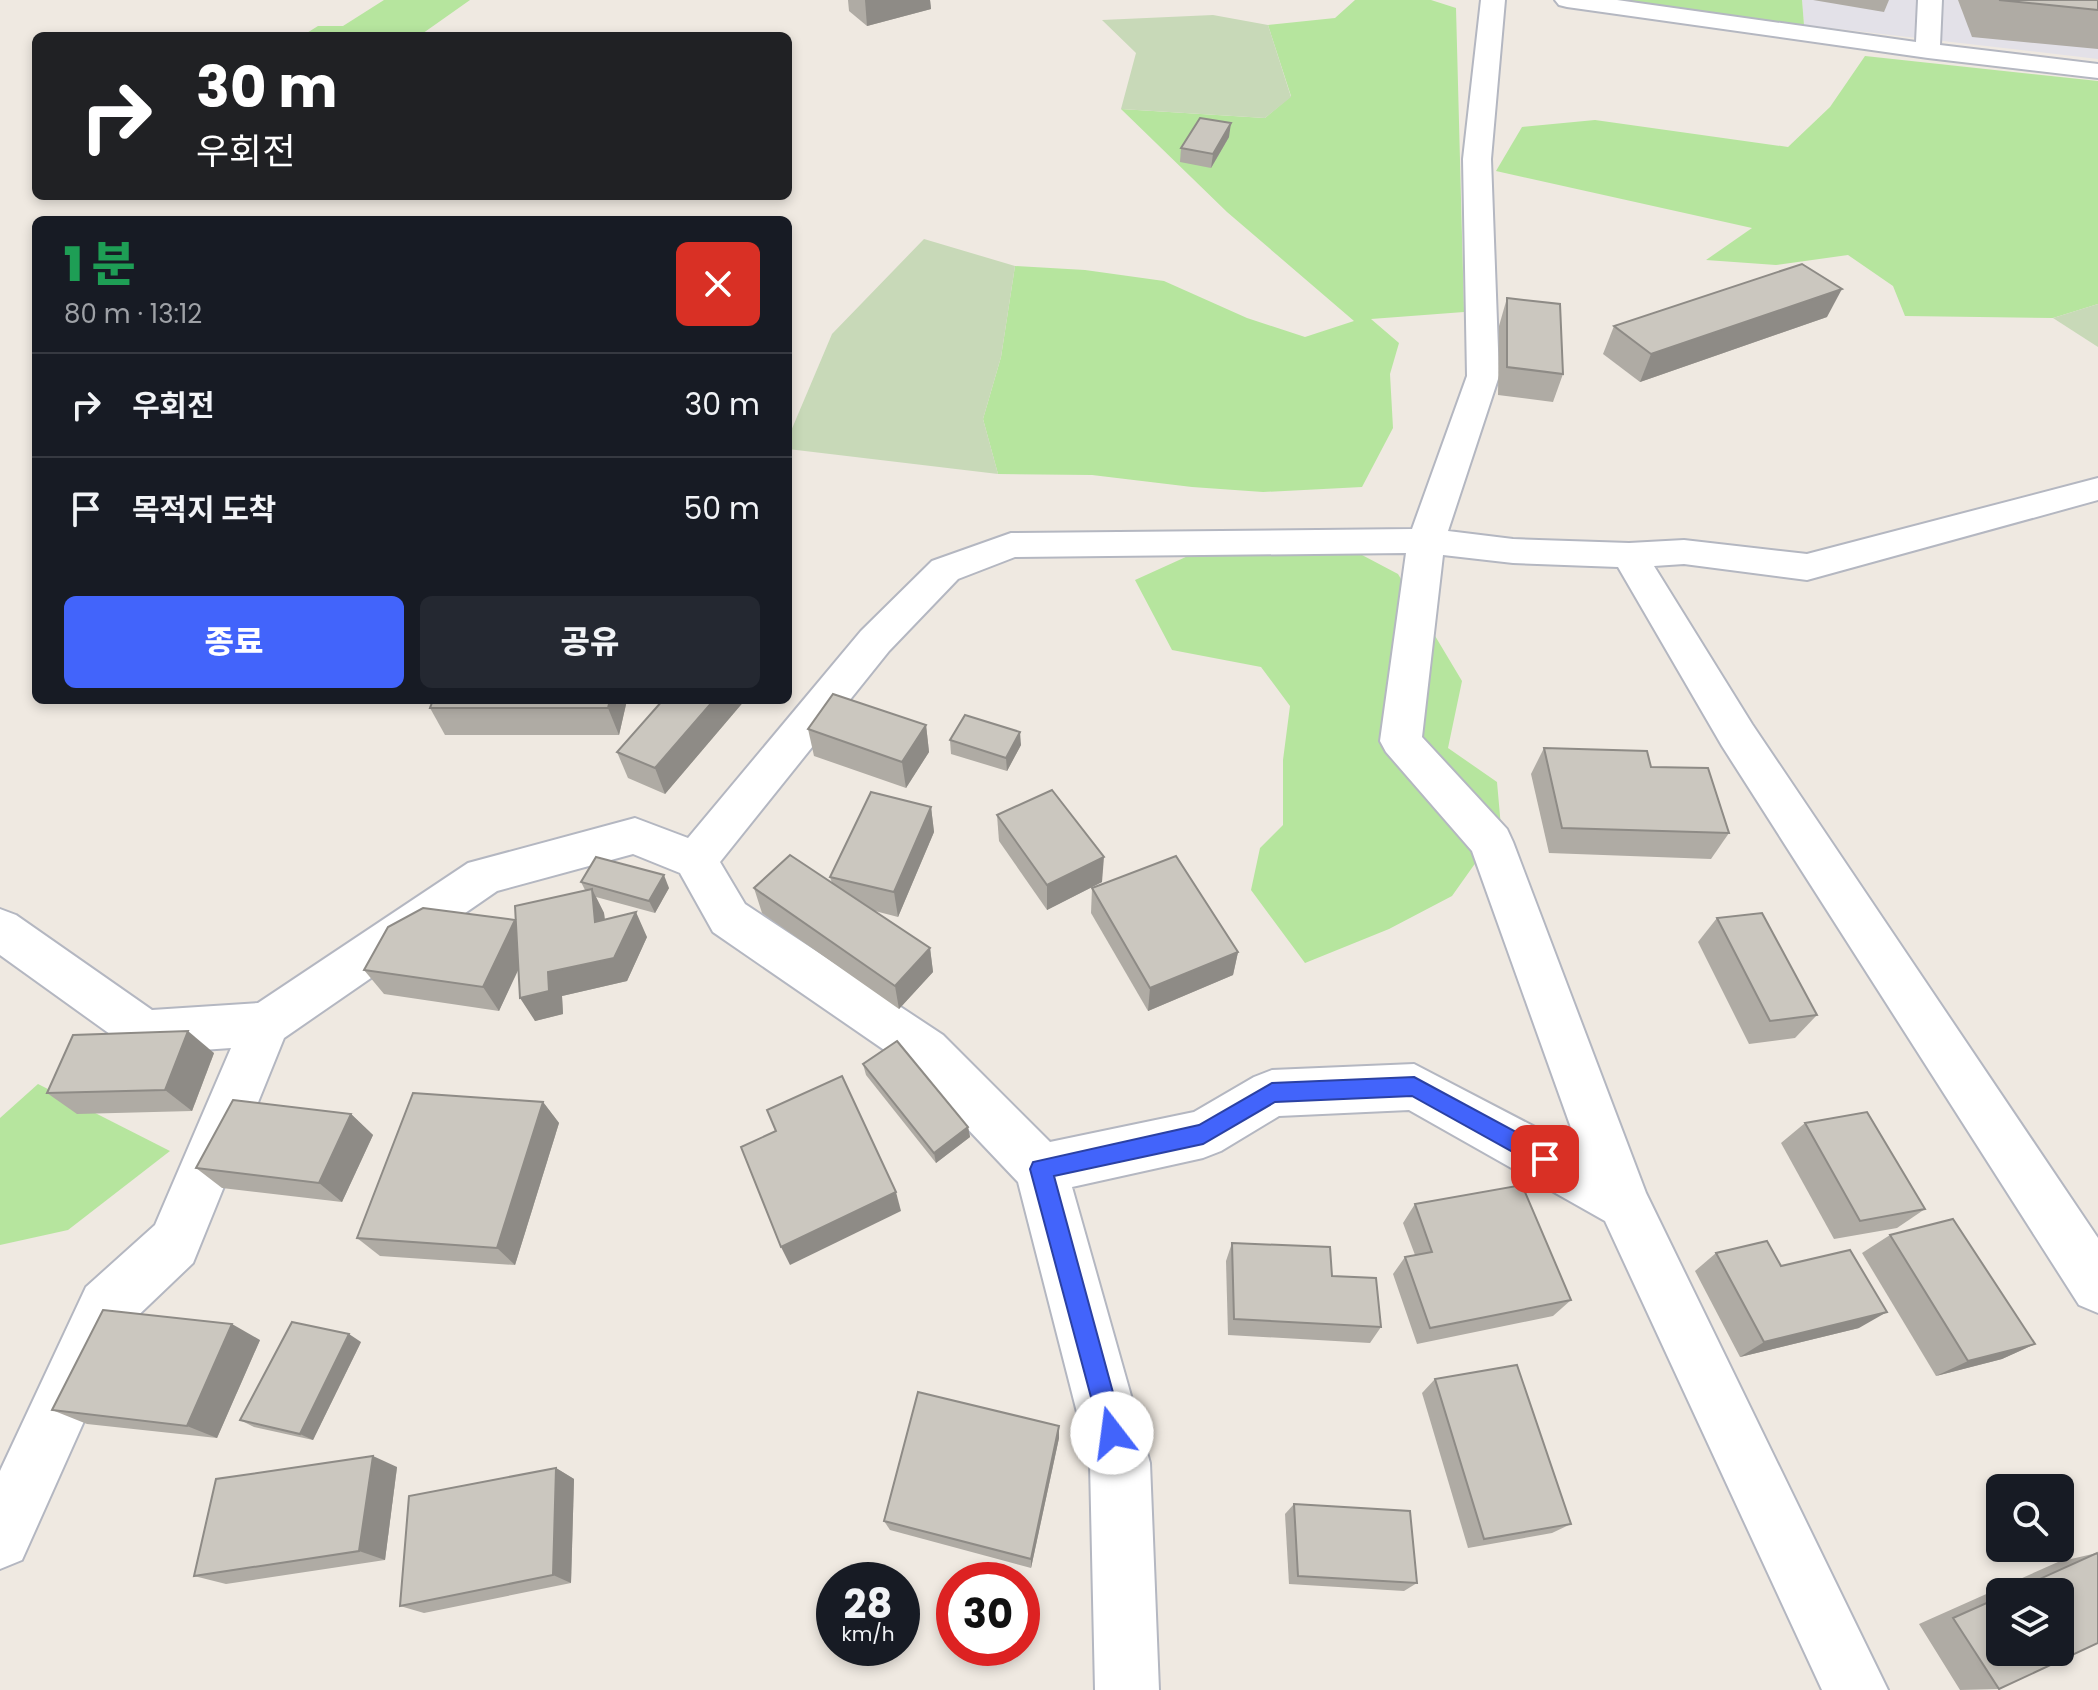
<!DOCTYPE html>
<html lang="ko">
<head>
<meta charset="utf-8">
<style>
  body { margin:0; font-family:Poppins,"Noto Sans KR",sans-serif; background:#242831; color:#f1f3f6; height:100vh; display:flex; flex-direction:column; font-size:30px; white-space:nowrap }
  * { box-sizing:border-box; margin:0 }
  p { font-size:26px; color:#9ea1a6 }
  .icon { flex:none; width:44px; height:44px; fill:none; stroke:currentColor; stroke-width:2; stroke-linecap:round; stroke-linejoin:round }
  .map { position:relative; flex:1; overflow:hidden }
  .sheet { position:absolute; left:32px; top:216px; width:760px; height:488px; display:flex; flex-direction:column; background:#171b24; border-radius:12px; box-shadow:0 4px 12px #0003 }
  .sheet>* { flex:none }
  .guide { position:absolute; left:32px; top:32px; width:760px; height:168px; border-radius:12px; box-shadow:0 4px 12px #0003; background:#202124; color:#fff; overflow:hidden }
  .controls { position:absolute; left:1986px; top:1474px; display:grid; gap:16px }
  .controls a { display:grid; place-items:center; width:88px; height:88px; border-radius:12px; background:#171b24; box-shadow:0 4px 12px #0003; font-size:40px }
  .speed { position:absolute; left:816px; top:1562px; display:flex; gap:16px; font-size:40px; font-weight:700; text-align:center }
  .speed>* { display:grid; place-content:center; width:104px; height:104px; border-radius:50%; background:#171b24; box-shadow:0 4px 12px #0003; line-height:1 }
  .speed small { font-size:20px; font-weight:400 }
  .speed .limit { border:12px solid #d22; background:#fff; color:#111 }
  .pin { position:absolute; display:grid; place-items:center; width:68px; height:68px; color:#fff; margin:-34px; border-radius:16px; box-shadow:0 4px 12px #0006 }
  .me { position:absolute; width:88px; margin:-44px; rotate:345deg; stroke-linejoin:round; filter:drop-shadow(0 0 6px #0008) }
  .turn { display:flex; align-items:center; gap:28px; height:168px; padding:0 32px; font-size:36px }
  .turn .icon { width:104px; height:104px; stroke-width:2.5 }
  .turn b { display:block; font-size:56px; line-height:68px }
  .round { display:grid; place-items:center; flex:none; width:84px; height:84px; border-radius:12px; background:#242831 }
  .summary { display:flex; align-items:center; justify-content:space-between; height:136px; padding:0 32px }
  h1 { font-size:48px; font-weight:800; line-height:60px; color:#1e9e55 }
  .cta { display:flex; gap:16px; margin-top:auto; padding:16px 32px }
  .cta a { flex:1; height:92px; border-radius:12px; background:#4264fb; color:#fff; font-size:32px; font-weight:800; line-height:92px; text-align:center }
  .cta a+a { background:#242831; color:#f1f3f6 }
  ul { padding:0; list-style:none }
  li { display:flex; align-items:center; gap:24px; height:104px; padding:0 32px; border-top:2px solid #363941 }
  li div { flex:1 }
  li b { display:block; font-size:30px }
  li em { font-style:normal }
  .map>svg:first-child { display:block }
</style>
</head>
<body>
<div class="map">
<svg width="2098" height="1690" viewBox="0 0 2098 1690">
  <rect width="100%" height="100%" fill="#efe9e1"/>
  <polygon fill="#e3e1e8" points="1802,0 2098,0 2098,59 1804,25"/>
  <g fill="#b6e59e">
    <polygon points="384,0 470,0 419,36 302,36 318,26 343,26"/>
    <polygon points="1355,0 1431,0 1456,8 1464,312 1371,319 1399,343 1390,374 1393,428 1362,487 1263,492 1192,487 1092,475 998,474 983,419 1001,357 1015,266 1085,270 1164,281 1247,318 1305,337 1354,321 1227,212 1121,109 1265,118 1291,96 1268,25 1335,18"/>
    <polygon points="1612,0 1802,0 1804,25 1803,25"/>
    <polygon points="1865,56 2098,81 2098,304 2053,318 1905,316 1893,286 1848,255 1776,265 1706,260 1752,228 1496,171 1522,127 1595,120 1788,147 1830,107"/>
    <polygon points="1199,551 1362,555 1398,574 1462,681 1448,748 1497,782 1501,827 1452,896 1389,929 1305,963 1251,890 1260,848 1283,825 1283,760 1290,706 1261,667 1172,650 1135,580"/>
    <polygon points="38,1084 170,1151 68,1230 0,1245 0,1118"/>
  </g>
  <g fill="#c8d9b8">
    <polygon points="1213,15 1268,25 1291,97 1265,118 1121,109 1136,53 1102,20"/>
    <polygon points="924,239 1015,266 1001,357 983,419 998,474 788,449 788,438 832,334"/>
    <polygon points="2098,304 2098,347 2053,318"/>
  </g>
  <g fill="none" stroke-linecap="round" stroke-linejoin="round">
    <g stroke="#b4b7c1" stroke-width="4">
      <g id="minor">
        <path d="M 1481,0 L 1505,0 L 1491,159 L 1499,376 L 1448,531 L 1513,539 L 1629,543 L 1684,540 L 1807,554 L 2098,478 L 2098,500 L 1807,580 L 1684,564 L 1654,566 L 1752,724 L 2098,1238 L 2098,1313 L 2079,1305 L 1722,746 L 1618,567 L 1513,563 L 1443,555 L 1422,737 L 1507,829 L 1513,842 L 1646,1193 L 1888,1690 L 1822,1690 L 1605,1221 L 1409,1110 L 1279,1116 L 1221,1151 L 1203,1158 L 1072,1187 L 1150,1463 L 1159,1690 L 1095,1690 L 1090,1463 L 1018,1182 L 909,1067 L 713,932 L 680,873 L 633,854 L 497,891 L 284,1038 L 193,1263 L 126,1327 L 22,1560 L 0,1569 L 0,1471 L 86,1287 L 155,1225 L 231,1048 L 145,1054 L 128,1047 L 0,955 L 0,909 L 16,915 L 152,1010 L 258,1003 L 468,863 L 635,818 L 688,838 L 861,631 L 932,561 L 1011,533 L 1412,529 L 1467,376 L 1463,159 ZM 1406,553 L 1380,741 L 1386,752 L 1472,851 L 1579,1150 L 1414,1064 L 1272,1070 L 1254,1077 L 1194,1112 L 1050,1142 L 943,1035 L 745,904 L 720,862 L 889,651 L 958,579 L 1015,557 Z"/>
        <polygon points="1555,0 1617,0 1916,42 1918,0 1942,0 1940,45 2098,64 2098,78 1928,58 1567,7 1559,5"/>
      </g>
    </g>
    <use href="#minor" fill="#fff" fill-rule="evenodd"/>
  </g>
  <g fill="#afaba4" fill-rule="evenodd">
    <polygon points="848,0 930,0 931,9 867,26 849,11"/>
    <polygon points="1813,0 1889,0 1884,12"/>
    <polygon points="1958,0 2098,0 2098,49 1972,37"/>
    <polygon points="1229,137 1211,168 1180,162 1181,148"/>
    <polygon points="1507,298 1563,374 1553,402 1498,395 1499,326"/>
    <polygon points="1827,317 1640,382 1603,354 1614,326"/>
    <polygon points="433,700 627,700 619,735 445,735 430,708"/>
    <polygon points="663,700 745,700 665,794 628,778 617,752"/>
    <polygon points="926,725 929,752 906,788 814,756 808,729"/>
    <polygon points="950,740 1021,745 1007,771 951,754"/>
    <polygon points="1544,748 1651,767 1729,833 1711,859 1549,853 1531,774"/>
    <polygon points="931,807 934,832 898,917 875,911 930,948 933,972 899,1009 762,913 754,888 832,883 830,877"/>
    <polygon points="997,815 1102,882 1047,910 999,841"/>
    <polygon points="581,882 669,888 655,913 596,897 604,913 605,919 647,937 627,981 562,996 563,1014 535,1021 518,969 499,1011 384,994 364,970 515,920 516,922 585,890"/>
    <polygon points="1092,888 1238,952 1233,975 1148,1011 1091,913"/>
    <polygon points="1717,918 1817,1015 1795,1038 1749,1044 1698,942"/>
    <polygon points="214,1053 192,1111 77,1114 47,1093"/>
    <polygon points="863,1064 968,1127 970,1137 936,1163 866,1075"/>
    <polygon points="543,1102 559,1123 515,1265 380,1256 357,1238"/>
    <polygon points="351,1114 373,1135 342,1202 222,1188 196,1168"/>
    <polygon points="1805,1123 1925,1209 1897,1228 1834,1239 1781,1143"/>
    <polygon points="1415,1204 1571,1300 1553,1316 1417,1344 1393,1274 1405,1257 1415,1255 1403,1223"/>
    <polygon points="1890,1235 2035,1344 2002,1359 1936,1376 1862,1253"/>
    <polygon points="1232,1243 1332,1276 1381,1327 1370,1343 1228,1335 1226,1261"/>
    <polygon points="1716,1253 1781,1266 1859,1328 1740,1357 1695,1271"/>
    <polygon points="260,1340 217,1438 87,1424 52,1410"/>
    <polygon points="361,1342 313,1440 254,1427 240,1420"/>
    <polygon points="1435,1379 1571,1524 1552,1533 1468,1548 1422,1393"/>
    <polygon points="1059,1426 1059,1438 1031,1568 890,1530 884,1521"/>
    <polygon points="397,1467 385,1560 226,1584 194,1576"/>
    <polygon points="556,1468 574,1479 571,1583 424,1613 400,1606"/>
    <polygon points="1294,1504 1417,1583 1404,1591 1289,1584 1285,1514"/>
    <path d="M 2097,1553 L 1999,1689 L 1960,1690 L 1919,1624 L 2058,1562 ZM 2000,1592 L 2060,1592 L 2000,1652 Z"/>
  </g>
  <g fill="#8e8b86">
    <polygon points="865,0 930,0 931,9 867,26"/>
    <polygon points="1231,123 1229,137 1211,168 1213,154"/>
    <polygon points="1842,289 1827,317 1640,382 1651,354"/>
    <polygon points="610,700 627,700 619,735 608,708"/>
    <polygon points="714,700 745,700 665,794 655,768"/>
    <polygon points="926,725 929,752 906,788 902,762"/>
    <polygon points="1020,732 1021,745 1007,771 1006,758"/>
    <polygon points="931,807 934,832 898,917 894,892"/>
    <polygon points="1104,857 1102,882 1047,910 1047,885"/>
    <polygon points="664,875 669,888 655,913 649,901"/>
    <polygon points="592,889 604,913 607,946 595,922"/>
    <polygon points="636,912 647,937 627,981 562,996 563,1014 535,1021 520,998 548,972"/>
    <polygon points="515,920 530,945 499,1011 483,987"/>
    <polygon points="930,948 933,972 899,1009 895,986"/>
    <polygon points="1238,952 1233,975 1148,1011 1150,988"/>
    <polygon points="188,1031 214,1053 192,1111 165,1090"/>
    <polygon points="543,1102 559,1123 515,1265 497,1248"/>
    <polygon points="351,1114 373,1135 342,1202 319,1183"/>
    <polygon points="968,1127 970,1137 936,1163 934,1153"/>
    <polygon points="896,1192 901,1211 790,1265 781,1247"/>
    <polygon points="1887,1312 1859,1328 1740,1357 1764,1342"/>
    <polygon points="232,1324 260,1340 217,1438 187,1426"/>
    <polygon points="349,1334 361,1342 313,1440 300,1434"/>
    <polygon points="2035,1344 2002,1359 1936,1376 1968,1361"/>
    <polygon points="1059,1426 1059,1438 1031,1568 1031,1559"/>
    <polygon points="373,1456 397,1467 385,1560 359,1551"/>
    <polygon points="556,1468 574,1479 571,1583 553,1575"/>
  </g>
  <g fill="#cbc7bf" stroke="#8e8b86" stroke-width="2">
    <polygon points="1999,0 2098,0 2098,10"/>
    <polygon points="1200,118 1231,123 1213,154 1181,148"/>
    <polygon points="1802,264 1842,289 1651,354 1614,326"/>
    <polygon points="1507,298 1560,304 1563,374 1507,367"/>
    <polygon points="833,694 926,725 902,762 808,729"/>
    <polygon points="433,700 610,700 608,708 430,708"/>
    <polygon points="663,700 714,700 655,768 617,752"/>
    <polygon points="965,715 1020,732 1006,758 950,740"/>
    <polygon points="1544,748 1647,751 1651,767 1708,768 1729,833 1562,828"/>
    <polygon points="1052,790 1104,857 1047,885 997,815"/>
    <polygon points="871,792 931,807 894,892 830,877"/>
    <polygon points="790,855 930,948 895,986 754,888"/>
    <polygon points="1176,856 1238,952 1150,988 1092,888"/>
    <polygon points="596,857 664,875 649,901 581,882"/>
    <polygon points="592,889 595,922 636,912 614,958 548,972 549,991 520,998 515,906"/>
    <polygon points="423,908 515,920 483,987 364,970 388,927"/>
    <polygon points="1762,913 1817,1015 1770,1021 1717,918"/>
    <polygon points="188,1031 165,1090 47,1093 73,1035"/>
    <polygon points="897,1041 968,1127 934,1153 863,1064"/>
    <polygon points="842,1076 896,1192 781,1247 741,1147 776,1131 767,1110"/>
    <polygon points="413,1093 543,1102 497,1248 357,1238"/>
    <polygon points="233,1100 351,1114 319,1183 196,1168"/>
    <polygon points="1867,1112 1925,1209 1860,1221 1805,1123"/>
    <polygon points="1522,1185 1571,1300 1430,1328 1405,1257 1432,1252 1415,1204"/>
    <polygon points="1953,1219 2035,1344 1968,1361 1890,1235"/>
    <polygon points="1767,1241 1781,1266 1850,1250 1887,1312 1764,1342 1716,1253"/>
    <polygon points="1232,1243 1330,1247 1332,1276 1376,1278 1381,1327 1234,1319"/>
    <polygon points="103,1310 232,1324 187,1426 52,1410"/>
    <polygon points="292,1322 349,1334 300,1434 240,1420"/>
    <polygon points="1517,1365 1571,1524 1484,1539 1435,1379"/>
    <polygon points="918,1392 1059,1426 1031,1559 884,1521"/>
    <polygon points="373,1456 359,1551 194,1576 216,1479"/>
    <polygon points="556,1468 553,1575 400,1606 409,1496"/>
    <polygon points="1294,1504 1410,1511 1417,1583 1298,1576"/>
    <polygon points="2097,1553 2098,1555 2098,1643 1999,1689 1953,1618 2000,1597 2000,1652 2060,1652 2060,1592 2011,1592"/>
  </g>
  <polygon fill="#4264fb" stroke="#2b41a3" stroke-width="2" points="1414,1077 1553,1152 1556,1159 1553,1166 1545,1169 1538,1166 1412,1096 1275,1102 1203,1144 1054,1176 1124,1433 1120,1442 1112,1445 1103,1442 1030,1169 1033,1162 1199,1125 1272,1083"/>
</svg>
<div class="controls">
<a><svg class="icon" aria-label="search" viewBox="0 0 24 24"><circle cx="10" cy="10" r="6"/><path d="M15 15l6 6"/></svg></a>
<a><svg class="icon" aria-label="layers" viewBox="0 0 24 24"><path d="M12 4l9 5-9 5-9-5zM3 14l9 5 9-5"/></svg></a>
</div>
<div class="speed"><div>28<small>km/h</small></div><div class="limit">30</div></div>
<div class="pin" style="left:1545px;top:1159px;background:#d93025"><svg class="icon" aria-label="arrive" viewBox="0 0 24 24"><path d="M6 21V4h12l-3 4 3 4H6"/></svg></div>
<svg class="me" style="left:1112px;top:1433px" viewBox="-20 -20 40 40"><circle r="19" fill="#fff"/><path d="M0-13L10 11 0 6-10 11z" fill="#4264fb"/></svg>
<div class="guide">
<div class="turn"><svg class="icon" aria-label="right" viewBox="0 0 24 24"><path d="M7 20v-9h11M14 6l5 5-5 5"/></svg><div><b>30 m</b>우회전</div></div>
</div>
<section class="sheet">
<div class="summary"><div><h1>1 분</h1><p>80 m · 13:12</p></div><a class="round" style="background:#d93025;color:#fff"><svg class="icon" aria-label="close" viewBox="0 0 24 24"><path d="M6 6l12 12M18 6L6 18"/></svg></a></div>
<ul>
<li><svg class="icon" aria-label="right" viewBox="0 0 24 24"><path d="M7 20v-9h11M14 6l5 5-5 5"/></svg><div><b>우회전</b></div><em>30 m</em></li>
<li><svg class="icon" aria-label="arrive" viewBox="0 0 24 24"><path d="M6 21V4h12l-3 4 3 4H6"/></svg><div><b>목적지 도착</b></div><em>50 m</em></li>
</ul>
<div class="cta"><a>종료</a><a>공유</a></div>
</section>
</div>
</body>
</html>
